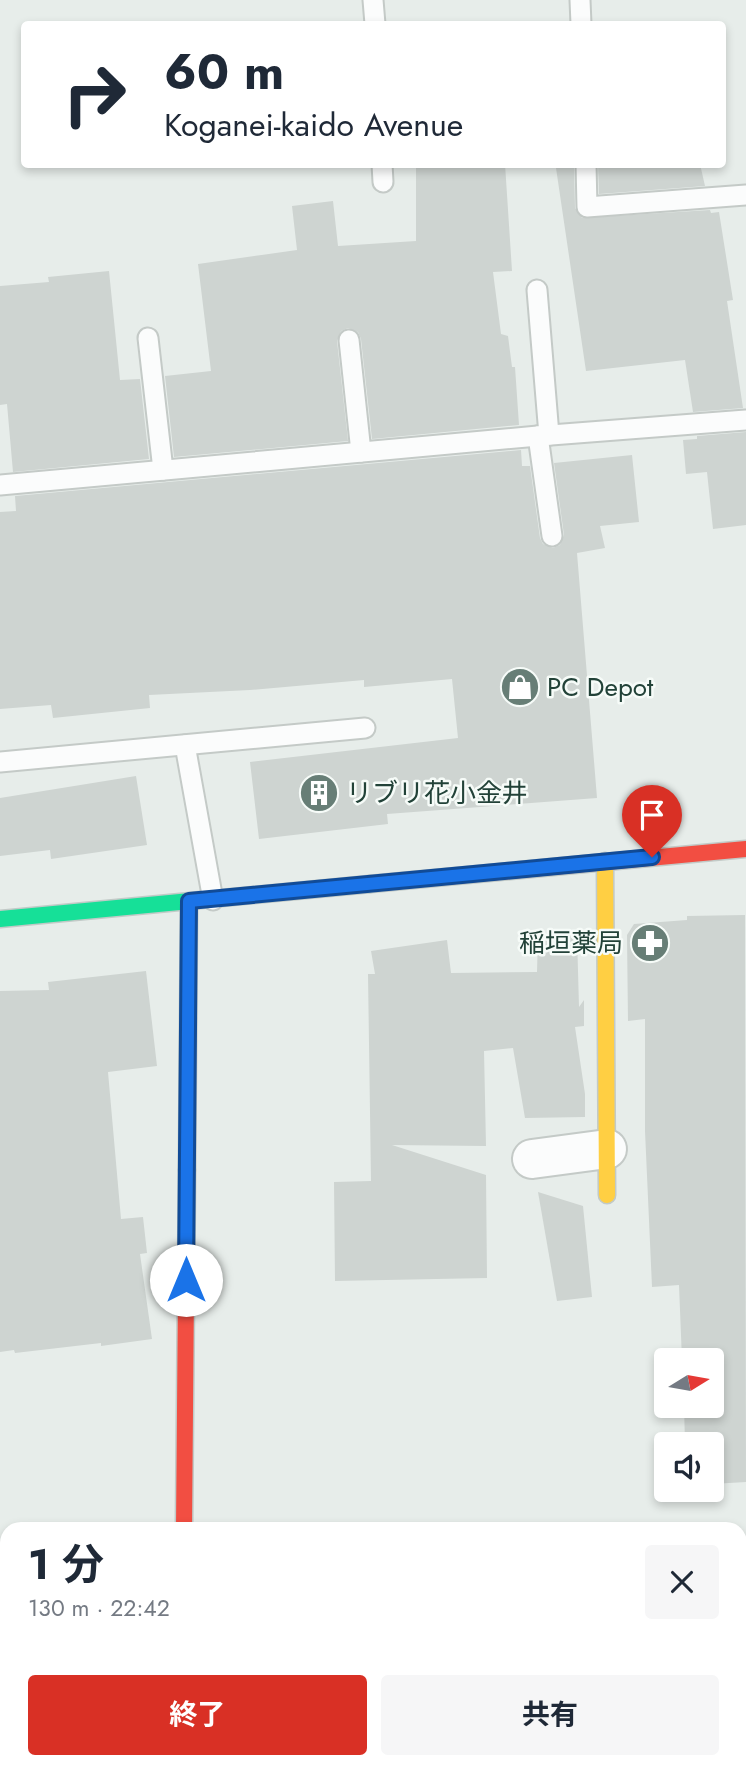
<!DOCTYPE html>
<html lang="ja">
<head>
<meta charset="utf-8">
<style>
  body { margin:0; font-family:Jost,"Noto Sans JP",sans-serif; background:#f6f6f7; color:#1f2937; height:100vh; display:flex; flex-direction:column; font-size:26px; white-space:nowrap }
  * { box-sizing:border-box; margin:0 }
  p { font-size:23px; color:#747a83 }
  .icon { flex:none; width:38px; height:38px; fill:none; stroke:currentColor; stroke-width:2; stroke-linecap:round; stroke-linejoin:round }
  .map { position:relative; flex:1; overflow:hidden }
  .sheet { position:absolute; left:0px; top:1522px; width:747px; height:247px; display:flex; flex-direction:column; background:#fff; border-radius:21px 21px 0 0; box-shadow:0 4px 10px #0003 }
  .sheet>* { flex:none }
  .top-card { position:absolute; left:21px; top:21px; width:705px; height:147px; border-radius:7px; box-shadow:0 4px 10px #0003; background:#fff; color:#1f2937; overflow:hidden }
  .needle { width:46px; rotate:79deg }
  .fabs { position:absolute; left:654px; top:1348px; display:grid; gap:14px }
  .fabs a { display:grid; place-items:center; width:70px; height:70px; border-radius:7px; background:#fff; box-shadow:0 4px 10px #0003; font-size:35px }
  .pin { position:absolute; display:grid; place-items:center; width:60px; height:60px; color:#fff; margin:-72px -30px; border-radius:50% 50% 50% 0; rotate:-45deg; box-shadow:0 0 7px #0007 }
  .pin .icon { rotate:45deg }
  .me { position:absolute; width:77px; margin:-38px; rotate:0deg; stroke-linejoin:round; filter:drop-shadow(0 0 5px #0008) }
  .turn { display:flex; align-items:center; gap:24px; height:147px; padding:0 28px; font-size:32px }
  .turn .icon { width:91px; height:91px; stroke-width:2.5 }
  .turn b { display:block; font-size:49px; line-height:60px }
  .round { display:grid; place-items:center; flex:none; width:74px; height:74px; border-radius:7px; background:#f6f6f7 }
  .summary { display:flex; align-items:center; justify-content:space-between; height:119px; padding:0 28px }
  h1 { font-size:42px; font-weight:700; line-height:52px }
  .button { display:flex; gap:14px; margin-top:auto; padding:14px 28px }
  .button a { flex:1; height:80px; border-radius:7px; background:#d93025; color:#fff; font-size:28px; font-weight:700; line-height:80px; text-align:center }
  .button a+a { background:#f6f6f7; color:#1f2937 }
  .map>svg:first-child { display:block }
</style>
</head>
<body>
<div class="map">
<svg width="746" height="1768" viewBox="0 0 746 1768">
  <rect width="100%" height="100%" fill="#e7edea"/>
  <g fill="#ced4d1">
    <polygon points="416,164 505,164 512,271 493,272 501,334 508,336 512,367 515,367 519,425 372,439 361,339 358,332 348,328 341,331 337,341 348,441 174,457 165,376 211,371 198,264 297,250 292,206 333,201 338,246 416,241"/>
    <polygon points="700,164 705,186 599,194 598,165"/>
    <polygon points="574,167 575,208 582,218 710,210 711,213 719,212 733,300 727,301 743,408 693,412 685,360 586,371 556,168"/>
    <polygon points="109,271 120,380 140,379 149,459 13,472 7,404 0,405 0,286 49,282 48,277"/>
    <polygon points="746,432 746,525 713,529 707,472 686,474 683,440 697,439 697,436"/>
    <polygon points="521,450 522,466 530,466 540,538 543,544 553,548 560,545 564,535 554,463 632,455 639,522 600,526 605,548 577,553 597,798 387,814 388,824 259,839 250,762 458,738 452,679 364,687 364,680 250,690 149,695 150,708 53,718 51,705 0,709 0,512 16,511 15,496"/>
    <polygon points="136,776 147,845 51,859 50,850 0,856 0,798"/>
    <polygon points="745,915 746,1482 712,1484 712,1444 685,1444 684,1405 712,1405 712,1360 682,1360 679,1285 652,1287 645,1131 645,1019 628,1021 627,935 634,924 687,920 687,916"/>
    <polygon points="577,935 579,1007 584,1000 584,1026 575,1027 585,1094 585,1117 525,1118 513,1048 484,1051 486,1146 392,1145 486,1175 487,1278 335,1281 334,1182 371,1181 368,974 375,974 371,951 447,940 451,973 537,972 538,936"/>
    <polygon points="146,971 157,1066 108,1072 121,1219 143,1217 147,1253 140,1254 152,1339 101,1346 101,1343 15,1353 14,1350 0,1352 0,991 49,990 48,982"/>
    <polygon points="538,1192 583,1206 592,1297 557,1301"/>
  </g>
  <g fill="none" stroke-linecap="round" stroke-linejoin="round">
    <g stroke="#c4cac7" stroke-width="23">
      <g id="lane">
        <polyline points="373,0 375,24"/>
        <polyline points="580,0 581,24"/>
        <polyline points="382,164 383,182"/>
        <polyline points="586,164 587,207 746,195"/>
        <polyline points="537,290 549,435"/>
        <polyline points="148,338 163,470"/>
        <polyline points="349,340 361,452"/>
        <polyline points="538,436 552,536"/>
        <polyline points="0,485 538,436 746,420"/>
        <polyline points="185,745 213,900"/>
        <polyline points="0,762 365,728"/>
        <polyline points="233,1762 233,1768"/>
      </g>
    </g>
    <g stroke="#c4cac7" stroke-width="42">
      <g id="street">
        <polyline points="532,1159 607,1149"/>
        <polyline points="0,1578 7,1577"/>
        <polyline points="740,1731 746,1731"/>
        <polyline points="500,1762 501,1768"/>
      </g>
    </g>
    <g stroke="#c2cac7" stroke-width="19">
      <g id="fast">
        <polyline points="0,919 370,884"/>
        <polyline points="187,1170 189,902"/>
      </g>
    </g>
    <g stroke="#c2cac7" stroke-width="19">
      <polyline id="slow" points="605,861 607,1195"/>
    </g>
    <g stroke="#c2cac7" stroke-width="19">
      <g id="jam">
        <polyline points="370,884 746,849"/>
        <polyline points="184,1530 187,1170"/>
      </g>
    </g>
    <use href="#lane" stroke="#fbfcfc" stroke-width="19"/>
    <use href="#street" stroke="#fbfcfc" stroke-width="38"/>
    <use href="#fast" stroke="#16e098" stroke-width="16"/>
    <use href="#slow" stroke="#ffcf43" stroke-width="16"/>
    <use href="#jam" stroke="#f24e42" stroke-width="16"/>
  </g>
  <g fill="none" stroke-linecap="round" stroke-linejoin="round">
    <g stroke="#114b97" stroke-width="18">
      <polyline id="route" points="186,1280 189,901 652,857"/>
    </g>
    <use href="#route" stroke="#1a73e8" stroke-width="12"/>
  </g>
  <defs>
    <g id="shop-disc" transform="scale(2.0125)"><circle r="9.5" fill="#677e76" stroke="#f6fbf8"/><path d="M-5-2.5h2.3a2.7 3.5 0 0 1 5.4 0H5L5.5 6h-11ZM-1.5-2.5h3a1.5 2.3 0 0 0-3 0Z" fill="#fff"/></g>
    <g id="building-disc" transform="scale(2.0125)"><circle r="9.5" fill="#677e76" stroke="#f6fbf8"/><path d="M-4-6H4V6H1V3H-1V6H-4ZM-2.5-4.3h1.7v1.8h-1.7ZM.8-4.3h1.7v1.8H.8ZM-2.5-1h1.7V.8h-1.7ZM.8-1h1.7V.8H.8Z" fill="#fff"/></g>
    <g id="pharmacy-disc" transform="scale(2.0125)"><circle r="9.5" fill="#677e76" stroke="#f6fbf8"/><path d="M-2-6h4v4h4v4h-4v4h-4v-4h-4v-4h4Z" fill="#fff"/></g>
  </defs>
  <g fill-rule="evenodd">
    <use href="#shop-disc" x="520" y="687"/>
    <use href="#building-disc" x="319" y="793"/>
    <use href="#pharmacy-disc" x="650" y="943"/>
  </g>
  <g text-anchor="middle" stroke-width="5" stroke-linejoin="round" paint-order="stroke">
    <g font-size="26" fill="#224238" stroke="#f6fbf8" text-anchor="start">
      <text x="547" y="696">PC Depot</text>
      <text x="346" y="802">リブリ花小金井</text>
      <text x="623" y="952" text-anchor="end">稲垣薬局</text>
    </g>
  </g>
</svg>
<div class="fabs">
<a><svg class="needle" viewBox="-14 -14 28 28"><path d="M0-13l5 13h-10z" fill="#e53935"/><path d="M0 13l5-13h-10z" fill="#747a83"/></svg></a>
<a><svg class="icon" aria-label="sound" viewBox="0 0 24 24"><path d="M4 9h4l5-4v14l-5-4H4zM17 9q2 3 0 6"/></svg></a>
</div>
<div class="pin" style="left:652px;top:857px;background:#d93025"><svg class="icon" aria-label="arrive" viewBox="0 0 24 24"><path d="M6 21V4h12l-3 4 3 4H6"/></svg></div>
<svg class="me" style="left:186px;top:1280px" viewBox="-20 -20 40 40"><circle r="19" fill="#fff"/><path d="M0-13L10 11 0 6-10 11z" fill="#1a73e8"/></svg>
<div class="top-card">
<div class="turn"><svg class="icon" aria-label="right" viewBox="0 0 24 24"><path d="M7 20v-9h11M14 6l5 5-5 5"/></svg><div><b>60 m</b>Koganei-kaido Avenue</div></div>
</div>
<section class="sheet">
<div class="summary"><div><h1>1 分</h1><p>130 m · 22:42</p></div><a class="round"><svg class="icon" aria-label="close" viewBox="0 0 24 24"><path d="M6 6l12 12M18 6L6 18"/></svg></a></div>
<div class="button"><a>終了</a><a>共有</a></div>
</section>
</div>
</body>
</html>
